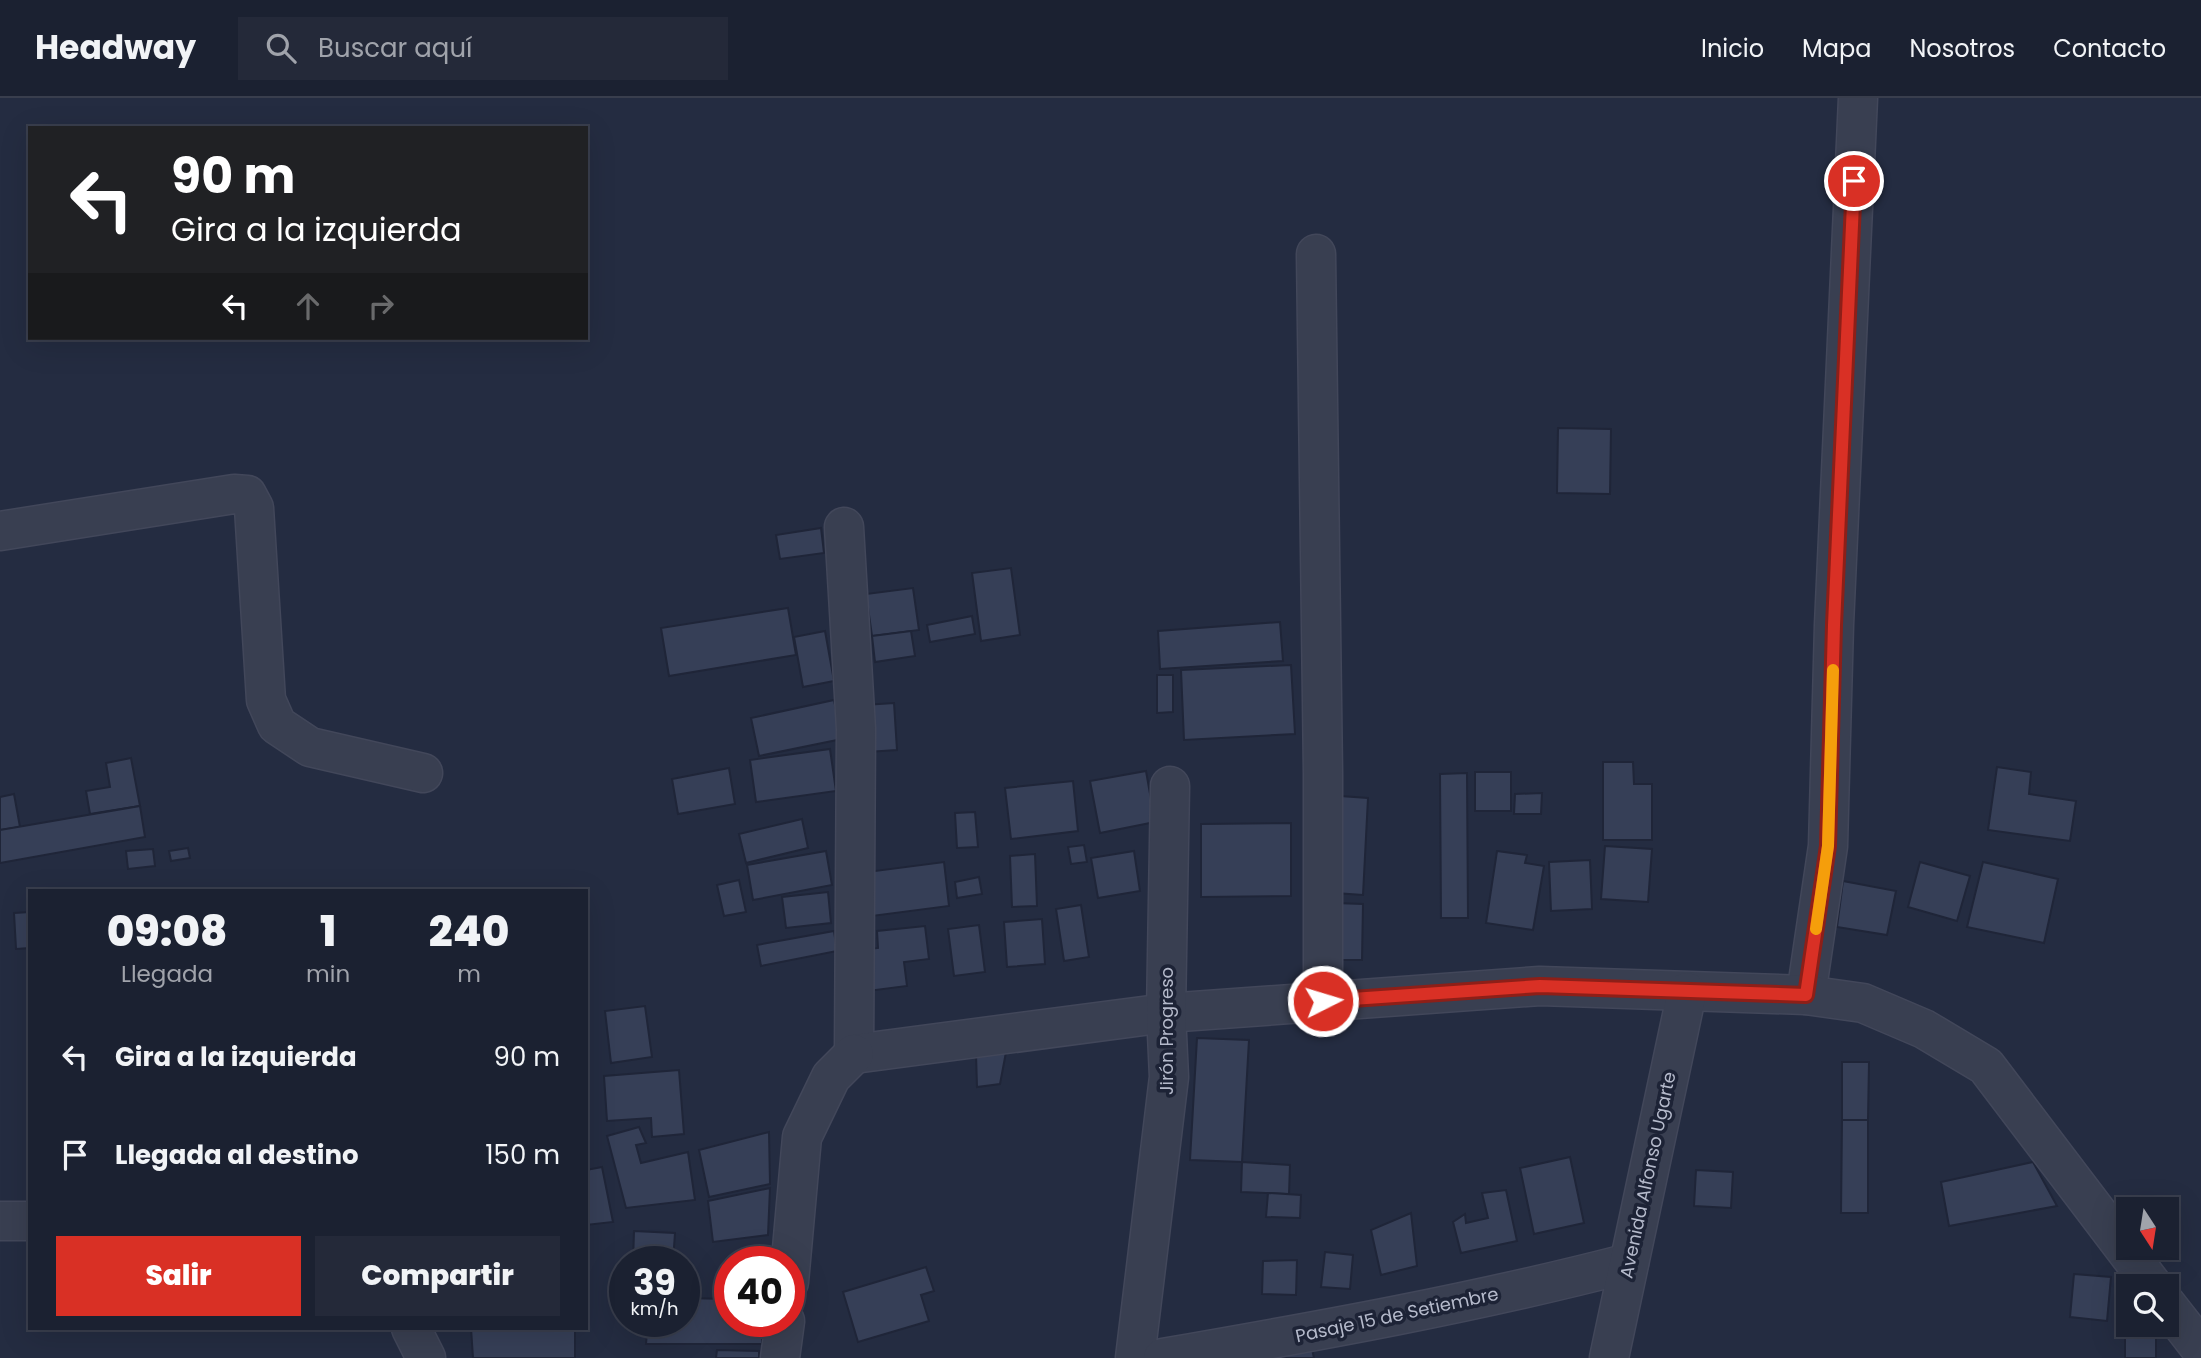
<!DOCTYPE html>
<html lang="es">
<head>
<meta charset="utf-8">
<style>
  body { margin:0; font-family:Poppins,sans-serif; background:#242939; color:#f1f3f6; height:100vh; display:flex; flex-direction:column; font-size:26px; white-space:nowrap }
  * { box-sizing:border-box; margin:0 }
  p { font-size:23px; color:#a0a3ab }
  .icon { flex:none; width:38px; height:38px; fill:none; stroke:currentColor; stroke-width:2; stroke-linecap:round; stroke-linejoin:round }
  .map { position:relative; flex:1; overflow:hidden }
  .details { position:absolute; left:28px; top:791px; width:560px; height:441px; display:flex; flex-direction:column; background:#1b2131; border-radius:0px; box-shadow:0 7px 28px #0002,0 0 0 2px #393e4d }
  .details>* { flex:none }
  .top-card { position:absolute; left:28px; top:28px; width:560px; height:214px; border-radius:0px; box-shadow:0 7px 28px #0002,0 0 0 2px #393e4d; background:#202124; color:#fff; overflow:hidden }
  .needle { width:46px; rotate:168deg }
  .controls { position:absolute; left:2116px; top:1099px; display:grid; gap:14px }
  .controls a { display:grid; place-items:center; width:63px; height:63px; border-radius:0px; background:#1b2131; box-shadow:0 7px 28px #0002,0 0 0 2px #393e4d; font-size:35px }
  .speed { position:absolute; left:609px; top:1148px; display:flex; gap:14px; font-size:35px; font-weight:700; text-align:center }
  .speed>* { display:grid; place-content:center; width:91px; height:91px; border-radius:50%; background:#1b2131; box-shadow:0 7px 28px #0002,0 0 0 2px #393e4d; line-height:1 }
  .speed small { font-size:18px; font-weight:400 }
  .speed .limit { border:10px solid #d22; background:#fff; color:#111 }
  .pin { position:absolute; display:grid; place-items:center; width:60px; height:60px; color:#fff; margin:-30px; border:4px solid #fff; border-radius:50%; box-shadow:0 2px 7px #0007 }
  .me { position:absolute; width:77px; margin:-38px; rotate:85deg; stroke-linejoin:round; filter:drop-shadow(0 0 5px #0008) }
  .turn { display:flex; align-items:center; gap:24px; height:147px; padding:0 28px; font-size:32px }
  .turn .icon { width:91px; height:91px; stroke-width:2.5 }
  .turn b { display:block; font-size:49px; line-height:60px }
  .lanes { display:flex; align-items:center; height:66px; padding:0 28px; background:#0003; justify-content:center; gap:35px; direction:ltr }
  .lanes .off { opacity:.35 }
  .eta { display:flex; justify-content:space-evenly; align-items:center; height:119px; text-align:center }
  .eta b { font-size:42px; font-weight:800; line-height:49px }
  .button { display:flex; gap:14px; margin-top:auto; padding:14px 28px }
  .button a { flex:1; height:80px; border-radius:0px; background:#d93025; color:#fff; font-size:28px; font-weight:800; line-height:80px; text-align:center }
  .button a+a { background:#242939; color:#f1f3f6 }
  ul { padding:0; list-style:none }
  li { display:flex; align-items:center; gap:21px; height:98px; padding:0 28px }
  li div { flex:1 }
  li b { display:block; font-size:26px }
  li em { font-style:normal }
  header { display:flex; align-items:center; gap:42px; box-sizing:border-box; height:98px; padding:0 35px; background:#1b2131; border-bottom:2px solid #393e4d }
  header strong { font-size:33px }
  nav { display:flex; gap:38px; margin-inline-start:auto; font-size:24px }
  .search { width:490px; height:63px; background:#242939; display:flex; align-items:center; gap:18px; box-sizing:border-box; padding:0 24px; border-radius:0px; color:#a0a3ab; font-size:26px }
  .map>svg:first-child { display:block }
</style>
</head>
<body>
<header>
<strong>Headway</strong>
<div class="search"><svg class="icon" aria-label="search" viewBox="0 0 24 24"><circle cx="10" cy="10" r="6"/><path d="M15 15l6 6"/></svg>Buscar aquí</div>
<nav><a>Inicio</a><a>Mapa</a><a>Nosotros</a><a>Contacto</a></nav>
</header>
<div class="map">
<svg width="2201" height="1260" viewBox="0 0 2201 1260">
  <rect width="100%" height="100%" fill="#242c41"/>
  <g fill="#363f57" stroke="#1f2538" stroke-width="2">
    <polygon points="1558,330 1611,331 1610,396 1557,395"/>
    <polygon points="821,430 824,455 780,461 776,437"/>
    <polygon points="1011,470 1020,537 981,543 972,475"/>
    <polygon points="913,490 919,532 872,538 866,496"/>
    <polygon points="788,510 796,557 669,578 661,530"/>
    <polygon points="972,518 975,536 930,544 927,527"/>
    <polygon points="1280,524 1283,563 1160,571 1158,533"/>
    <polygon points="825,533 834,583 803,589 794,539"/>
    <polygon points="911,533 915,558 875,564 872,538"/>
    <polygon points="1291,567 1295,636 1184,642 1181,572"/>
    <polygon points="1157,577 1173,577 1173,614 1157,615"/>
    <polygon points="834,602 842,641 759,658 751,620"/>
    <polygon points="894,605 897,652 867,654 864,607"/>
    <polygon points="830,651 836,693 756,704 750,662"/>
    <polygon points="131,660 140,708 90,716 86,693 110,689 106,665"/>
    <polygon points="1603,664 1633,664 1634,686 1652,686 1652,742 1603,742"/>
    <polygon points="1997,669 2031,674 2029,696 2076,703 2070,743 1988,732"/>
    <polygon points="729,670 735,706 678,716 672,681"/>
    <polygon points="1146,673 1155,724 1100,735 1090,683"/>
    <rect x="1475" y="674" width="36" height="39"/>
    <polygon points="1467,675 1468,820 1441,820 1440,676"/>
    <polygon points="1073,683 1078,733 1011,741 1005,690"/>
    <polygon points="1542,695 1541,716 1514,716 1515,696"/>
    <polygon points="14,696 20,729 0,732 0,699"/>
    <polygon points="1340,698 1368,700 1363,797 1335,795"/>
    <polygon points="140,708 145,739 0,765 0,732"/>
    <polygon points="975,714 978,749 957,750 955,715"/>
    <polygon points="802,721 808,750 746,765 739,736"/>
    <polygon points="1291,725 1291,798 1201,799 1201,726"/>
    <polygon points="1084,747 1087,764 1071,766 1068,749"/>
    <polygon points="1605,748 1652,751 1648,804 1601,801"/>
    <polygon points="188,750 190,760 171,763 169,753"/>
    <polygon points="153,751 155,768 128,771 126,753"/>
    <polygon points="826,753 832,787 753,802 747,767"/>
    <polygon points="1134,753 1140,793 1098,800 1091,760"/>
    <polygon points="1497,753 1527,757 1525,765 1544,768 1533,832 1486,825"/>
    <polygon points="1035,756 1037,808 1012,809 1010,758"/>
    <polygon points="1590,762 1592,811 1551,813 1549,764"/>
    <polygon points="944,764 949,808 872,818 867,774"/>
    <polygon points="1920,764 1970,778 1957,823 1908,809"/>
    <polygon points="1983,764 2058,781 2044,845 1967,829"/>
    <polygon points="979,779 982,796 957,800 955,784"/>
    <polygon points="739,782 746,814 724,818 717,787"/>
    <polygon points="1843,783 1896,793 1887,837 1837,829"/>
    <polygon points="828,794 831,825 786,830 782,799"/>
    <polygon points="1335,805 1363,806 1362,862 1334,862"/>
    <polygon points="1081,807 1089,859 1064,863 1056,811"/>
    <polygon points="30,814 30,850 16,851 14,815"/>
    <polygon points="1042,821 1045,866 1007,869 1004,824"/>
    <polygon points="979,827 985,874 954,878 948,831"/>
    <polygon points="925,828 929,861 904,864 907,888 868,893 863,852 878,850 877,833"/>
    <polygon points="834,833 837,853 761,868 757,847"/>
    <polygon points="645,908 652,959 611,965 605,913"/>
    <polygon points="1197,940 1249,942 1242,1064 1190,1062"/>
    <polygon points="1007,949 1000,986 977,989 976,956"/>
    <polygon points="1842,964 1869,964 1868,1022 1842,1022"/>
    <polygon points="679,972 684,1036 652,1039 651,1020 607,1023 604,978"/>
    <polygon points="1842,1022 1868,1022 1868,1115 1841,1115"/>
    <polygon points="639,1029 646,1045 636,1047 641,1065 688,1054 695,1102 626,1110 607,1038"/>
    <polygon points="769,1034 770,1086 709,1099 699,1052"/>
    <polygon points="1570,1059 1584,1125 1534,1136 1520,1070"/>
    <polygon points="1242,1064 1290,1067 1289,1096 1241,1094"/>
    <polygon points="2033,1064 2057,1108 1949,1128 1941,1084"/>
    <polygon points="602,1069 613,1124 586,1127 586,1072"/>
    <polygon points="1696,1072 1733,1074 1731,1110 1694,1108"/>
    <polygon points="770,1090 768,1137 713,1144 708,1103"/>
    <polygon points="1506,1092 1517,1143 1461,1155 1453,1124 1465,1116 1466,1125 1488,1120 1482,1095"/>
    <polygon points="1268,1095 1301,1097 1300,1120 1266,1119"/>
    <polygon points="1411,1115 1417,1168 1381,1177 1371,1132"/>
    <polygon points="634,1133 675,1135 673,1164 633,1164"/>
    <polygon points="759,1154 760,1164 734,1164 734,1158"/>
    <polygon points="1325,1154 1353,1157 1350,1191 1321,1189"/>
    <polygon points="1297,1162 1296,1197 1262,1196 1263,1163"/>
    <polygon points="926,1169 934,1193 921,1197 929,1223 858,1244 843,1194"/>
    <polygon points="730,1175 730,1192 724,1193 723,1179"/>
    <polygon points="2074,1176 2111,1179 2107,1223 2070,1219"/>
    <polygon points="684,1200 730,1201 730,1223 762,1223 762,1246 646,1246 648,1223 684,1223"/>
    <polygon points="2125,1221 2128,1221 2128,1227 2156,1227 2156,1260 2125,1260"/>
    <polygon points="471,1230 575,1230 575,1260 473,1260"/>
    <polygon points="1310,1242 1314,1260 1277,1260 1275,1251"/>
    <polygon points="717,1252 759,1253 759,1260 716,1260"/>
  </g>
  <g fill="none" stroke-linecap="round" stroke-linejoin="round">
    <g stroke="#42475a" stroke-width="41">
      <g id="minor">
        <polyline points="1316,156 1323,676 1323,903"/>
        <polyline points="844,429 856,631 854,956"/>
        <polyline points="0,433 234,396 247,397 254,410 266,602 277,627 310,649 423,675"/>
        <polyline points="1806,897 1828,748 1834,527 1858,0"/>
        <polyline points="854,956 1166,915 1540,888 1806,897 1863,905 1924,931 1986,968 2153,1188"/>
        <polyline points="0,1123 30,1123"/>
        <polyline points="789,1184 802,1039 831,979 854,956"/>
        <polyline points="2166,1206 2201,1251"/>
        <polyline points="411,1230 426,1260"/>
        <polyline points="780,1260 785,1223"/>
        <polyline points="1135,1260 1169,979 1166,915 1170,688"/>
        <path d="M 1163,1260 C 1319,1233 1475,1205 1629,1165"/>
        <polyline points="1609,1260 1687,894"/>
      </g>
    </g>
    <use href="#minor" stroke="#393f51" stroke-width="38"/>
  </g>
  <g fill="none" stroke-linecap="round" stroke-linejoin="round">
    <g stroke="#8d1f18" stroke-width="18">
      <polyline id="route" points="1323,903 1540,888 1806,897 1828,748 1834,527 1854,83"/>
    </g>
    <use href="#route" stroke="#d93025" stroke-width="12"/>
    <polyline stroke="#f59e0b" stroke-width="12" points="1816,831 1828,748 1833,572"/>
  </g>
  <g text-anchor="middle" stroke-width="7" stroke-linejoin="round" paint-order="stroke">
    <g font-size="18" fill="#b5bacb" stroke="#1d2336">
      <text transform="translate(1167 933) rotate(-90)" y="6">Jirón Progreso</text>
      <text transform="translate(1648 1077) rotate(-78)" y="6">Avenida Alfonso Ugarte</text>
      <text transform="translate(1397 1217) rotate(-12)" y="6">Pasaje 15 de Setiembre</text>
    </g>
  </g>
</svg>
<div class="controls">
<a><svg class="needle" viewBox="-14 -14 28 28"><path d="M0-13l5 13h-10z" fill="#e53935"/><path d="M0 13l5-13h-10z" fill="#a0a3ab"/></svg></a>
<a><svg class="icon" aria-label="search" viewBox="0 0 24 24"><circle cx="10" cy="10" r="6"/><path d="M15 15l6 6"/></svg></a>
</div>
<div class="speed"><div>39<small>km/h</small></div><div class="limit">40</div></div>
<div class="pin" style="left:1854px;top:83px;background:#d93025"><svg class="icon" aria-label="arrive" viewBox="0 0 24 24"><path d="M6 21V4h12l-3 4 3 4H6"/></svg></div>
<svg class="me" style="left:1323px;top:903px" viewBox="-20 -20 40 40"><circle r="17" fill="#d93025" stroke="#fff" stroke-width="3"/><path d="M0-11L8 9 0 5-8 9z" fill="#fff"/></svg>
<div class="top-card">
<div class="turn"><svg class="icon" aria-label="left" viewBox="0 0 24 24"><path d="M17 20v-9H6M10 6l-5 5 5 5"/></svg><div><b>90 m</b>Gira a la izquierda</div></div>
<div class="lanes"><svg class="icon" aria-label="left" viewBox="0 0 24 24"><path d="M17 20v-9H6M10 6l-5 5 5 5"/></svg><svg class="icon off" aria-label="ahead" viewBox="0 0 24 24"><path d="M12 20V5M6 11l6-6 6 6"/></svg><svg class="icon off" aria-label="right" viewBox="0 0 24 24"><path d="M7 20v-9h11M14 6l5 5-5 5"/></svg></div>
</div>
<section class="details">
<div class="eta">
<div><b>09:08</b><p>Llegada</p></div>
<div><b>1</b><p>min</p></div>
<div><b>240</b><p>m</p></div>
</div>
<ul>
<li><svg class="icon" aria-label="left" viewBox="0 0 24 24"><path d="M17 20v-9H6M10 6l-5 5 5 5"/></svg><div><b>Gira a la izquierda</b></div><em>90 m</em></li>
<li><svg class="icon" aria-label="arrive" viewBox="0 0 24 24"><path d="M6 21V4h12l-3 4 3 4H6"/></svg><div><b>Llegada al destino</b></div><em>150 m</em></li>
</ul>
<div class="button"><a>Salir</a><a>Compartir</a></div>
</section>
</div>
</body>
</html>
